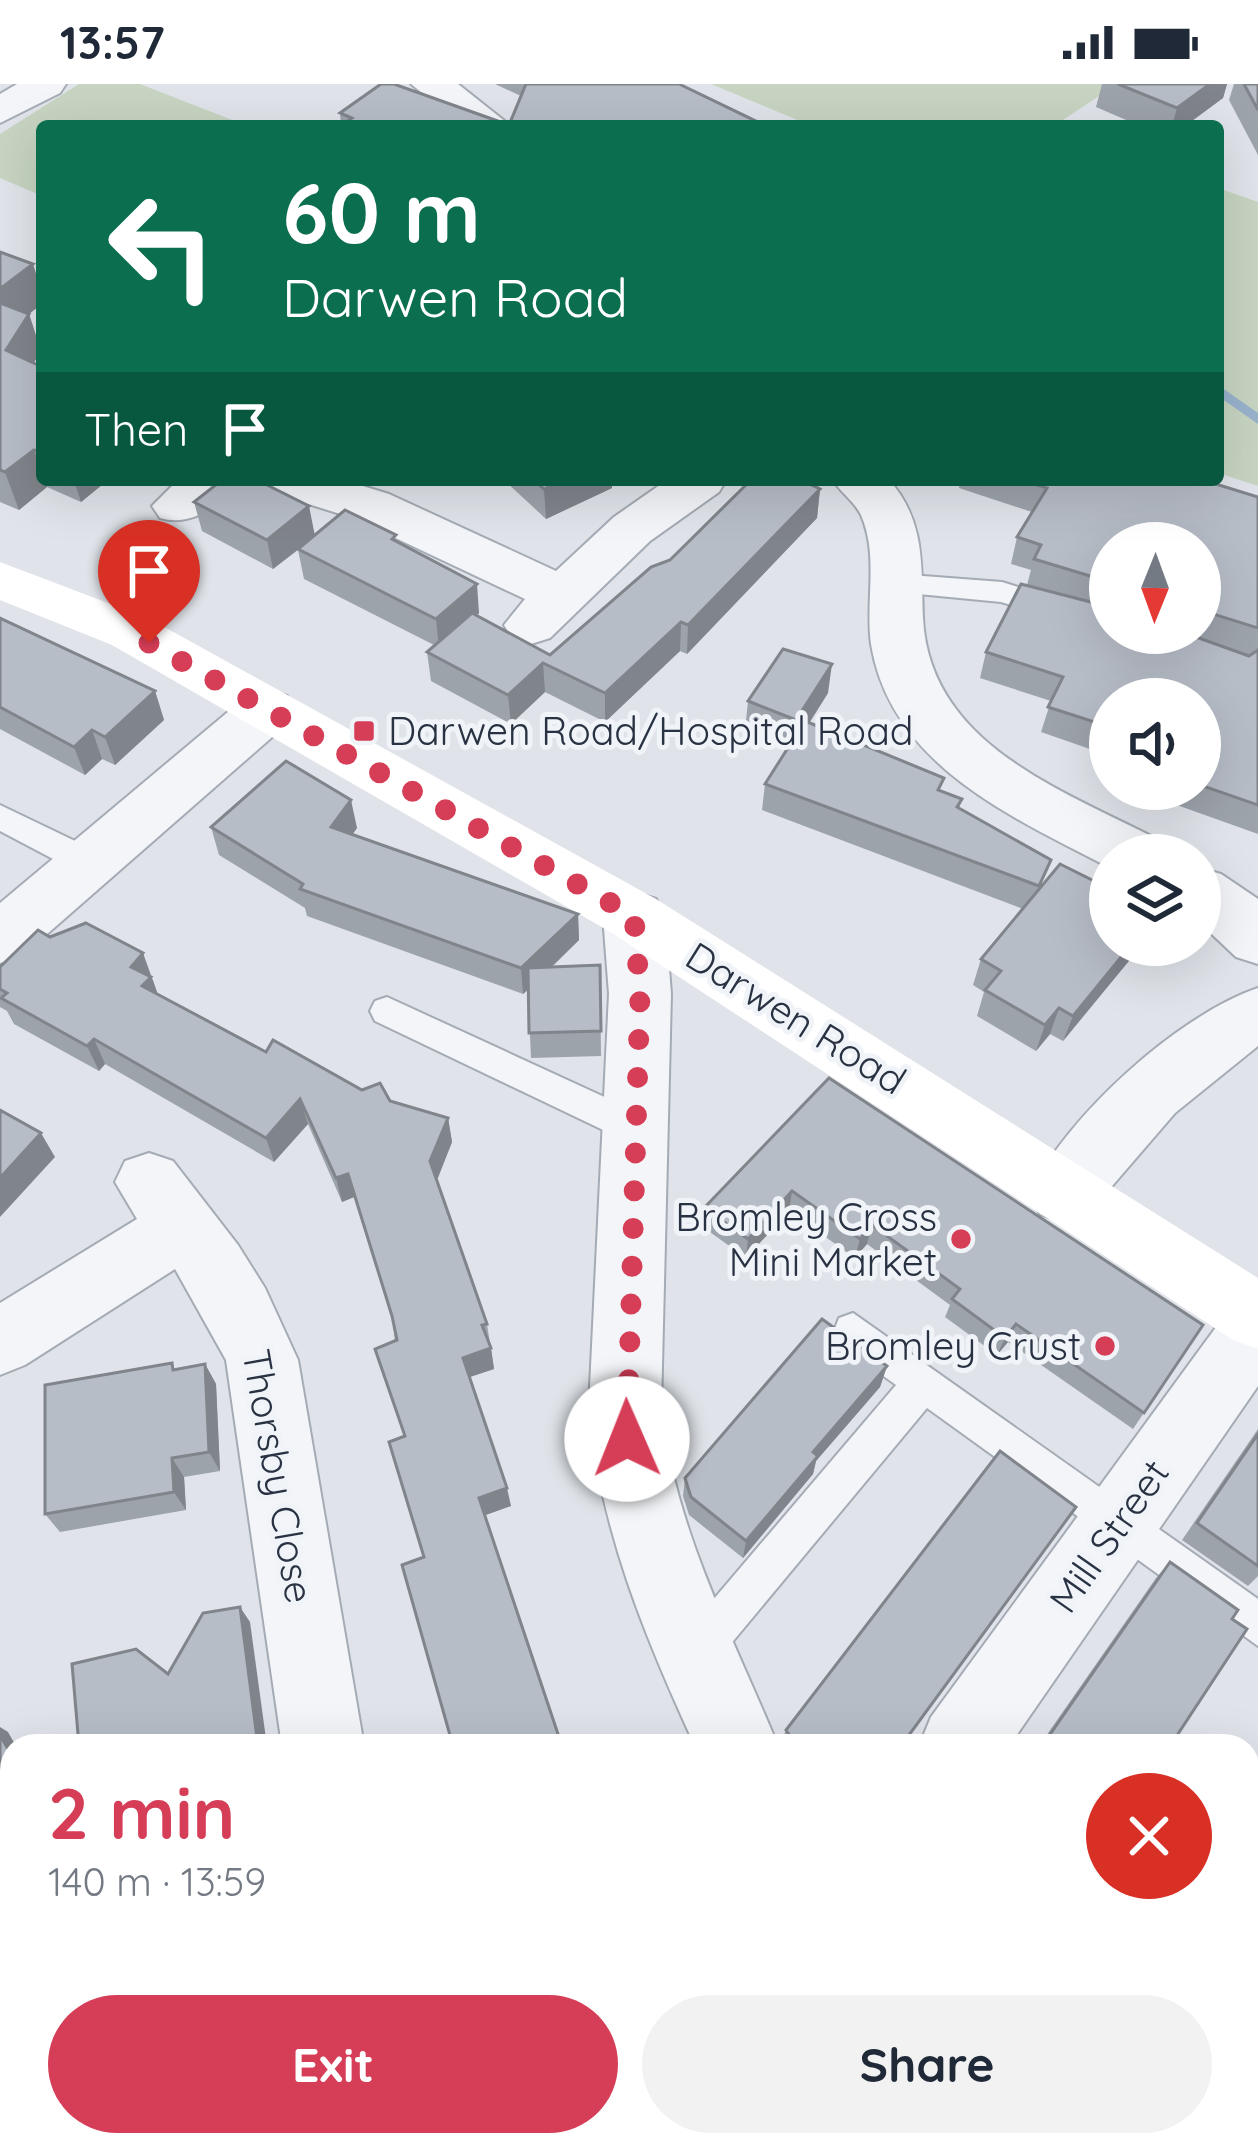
<!DOCTYPE html>
<html lang="en">
<head>
<meta charset="utf-8">
<style>
  body { margin:0; font-family:Quicksand,sans-serif; background:#f2f2f3; color:#1f2937; height:100vh; display:flex; flex-direction:column; font-size:45px; white-space:nowrap }
  * { box-sizing:border-box; margin:0 }
  p { font-size:39px; color:#747a83 }
  .icon { flex:none; width:66px; height:66px; fill:none; stroke:currentColor; stroke-width:2; stroke-linecap:round; stroke-linejoin:round }
  .map { position:relative; flex:1; overflow:hidden }
  .details { position:absolute; left:0px; top:1650px; width:1260px; height:423px; display:flex; flex-direction:column; background:#fff; border-radius:36px 36px 0 0; box-shadow:0 12px 48px #0002 }
  .details>* { flex:none }
  .banner { position:absolute; left:36px; top:36px; width:1188px; height:366px; border-radius:12px; box-shadow:0 12px 48px #0002; background:#0b6e4f; color:#fff; overflow:hidden }
  .needle { width:78px; rotate:181deg }
  .fabs { position:absolute; left:1089px; top:438px; display:grid; gap:24px }
  .fabs a { display:grid; place-items:center; width:132px; height:132px; border-radius:50%; background:#fff; box-shadow:0 12px 48px #0002; font-size:60px }
  .pin { position:absolute; display:grid; place-items:center; width:102px; height:102px; color:#fff; margin:-123px -51px; border-radius:50% 50% 50% 0; rotate:-45deg; box-shadow:0 0 12px #0007 }
  .pin .icon { rotate:45deg }
  .me { position:absolute; width:132px; margin:-66px; rotate:359deg; stroke-linejoin:round; filter:drop-shadow(0 0 9px #0008) }
  .turn { display:flex; align-items:center; gap:42px; height:252px; padding:0 48px; font-size:54px }
  .turn .icon { width:156px; height:156px; stroke-width:2.5 }
  .turn b { display:block; font-size:84px; line-height:102px }
  .then { display:flex; align-items:center; height:114px; padding:0 48px; background:#0003; gap:24px; font-size:45px }
  .round { display:grid; place-items:center; flex:none; width:126px; height:126px; border-radius:63px; background:#f2f2f3 }
  .headline { display:flex; align-items:center; justify-content:space-between; height:204px; padding:0 48px }
  h1 { font-size:72px; font-weight:700; line-height:90px; color:#d63e57 }
  .cta { display:flex; gap:24px; margin-top:auto; padding:24px 48px }
  .cta a { flex:1; height:138px; border-radius:72px; background:#d63e57; color:#fff; font-size:48px; font-weight:700; line-height:138px; text-align:center }
  .cta a+a { background:#f2f2f3; color:#1f2937 }
  .status { display:flex; justify-content:space-between; align-items:center; height:84px; padding:0 60px; background:#fff; direction:ltr }
  .status svg { height:33px; fill:currentColor }
  .map>svg:first-child { display:block }
</style>
</head>
<body>
<div class="status"><b>13:57</b><svg viewBox="0 0 49 12"><path d="M0 12V9h3v3zM5 12V6h3v6zM10 12V3h3v9zM15 12V0h3v12zM26 1h20v11H26zM47 4h2v5h-2z"/></svg></div>
<div class="map">
<svg width="1258" height="2071" viewBox="0 0 1258 2071">
  <rect width="100%" height="100%" fill="#e0e4ea"/>
  <g fill="#c6d4c1">
    <polygon points="79,0 140,0 245,41 42,42 42,112 0,94 0,50"/>
    <polygon points="711,0 1117,0 1054,42 812,42"/>
    <polygon points="1218,104 1258,118 1258,402 1218,389"/>
    <polygon points="12,2043 12,2061 517,2061 520,2071 0,2071 0,2054"/>
  </g>
  <g fill="none" stroke-linecap="round" stroke-linejoin="round">
    <polygon fill="#99b2cc" fill-rule="evenodd" points="1218,301 1258,329 1258,340 1218,312"/>
    <g stroke="#a5abb4" stroke-width="4">
      <g id="lane">
        <polygon points="897,490 1002,498 1110,531 1110,549 1118,549 1110,551 1001,518 887,507 883,500"/>
        <polygon points="0,721 98,768 102,777 98,786 74,786 0,747"/>
        <polygon points="387,913 648,1033 653,1044 648,1055 635,1059 622,1055 375,937 370,927 375,917"/>
        <polygon points="853,1229 1258,1515 1258,1562 927,1324 709,1586 694,1593 679,1586 672,1571 679,1556 896,1301 839,1260 834,1247 839,1234"/>
        <polygon points="1258,1718 1258,1777 1248,1781 1248,1722"/>
        <polygon points="1038,2061 1090,2061 1086,2071 1034,2071"/>
      </g>
    </g>
    <g stroke="#a5abb4" stroke-width="4">
      <g id="street">
        <polygon points="17,0 66,0 60,9 0,39 0,10"/>
        <polygon points="411,0 458,0 511,42 463,42"/>
        <path d="M 178,396 L 235,396 C 218,423 192,443 160,434 L 152,422 Z"/>
        <polygon points="263,396 343,396 389,410 556,487 614,433 667,396 726,396 719,408 650,457 550,554 531,560 512,554 504,541 525,515 353,434 270,408"/>
        <path d="M 833,396 L 889,396 C 926,437 921,483 923,534 C 929,660 1062,706 1157,755 L 1166,771 L 1110,771 L 1110,784 C 1013,733 891,682 871,560 C 865,518 879,472 861,431 C 855,418 841,409 833,396 Z"/>
        <polygon points="267,606 287,612 295,626 287,640 22,872 0,879 0,819 247,612"/>
        <polygon points="1200,784 1221,790 1258,815 1258,880 1236,873 1200,839"/>
        <path d="M 634,808 L 656,815 L 665,832 L 671,910 L 661,1324 C 676,1448 731,1548 778,1662 L 695,1662 C 645,1553 600,1445 589,1324 L 609,910 L 603,832 L 612,815 Z"/>
        <path d="M 1258,904 L 1258,962 L 1175,1029 L 1088,1130 L 1064,1139 L 1040,1130 L 1030,1109 C 1066,1033 1178,931 1258,904 Z"/>
        <polygon points="149,1069 173,1077 238,1161 265,1204 298,1276 364,1662 282,1662 226,1276 175,1185 25,1281 0,1291 0,1219 137,1135 115,1098 125,1077"/>
        <polygon points="1258,1211 1258,1302 1009,1662 919,1662 931,1633 1233,1220"/>
        <polygon points="12,1918 12,2011 0,2016 0,1923"/>
        <polygon points="952,2061 1045,2061 1050,2071 956,2071"/>
      </g>
    </g>
    <use href="#lane" fill="#f3f5f8" fill-rule="evenodd"/>
    <use href="#street" fill="#f3f5f8" fill-rule="evenodd"/>
    <polygon fill="#fff" fill-rule="evenodd" points="0,478 150,535 656,815 1258,1194 1258,1265 1233,1256 612,849 112,561 0,516"/>
  </g>
  <g fill="#9da3ab" fill-rule="evenodd">
    <polygon points="495,0 679,0 766,42 341,41 340,29 509,41 521,12"/>
    <polygon points="1102,0 1227,0 1223,14 1185,42 1140,42 1096,23"/>
    <polygon points="1234,0 1258,0 1258,71 1229,16"/>
    <polygon points="0,168 29,230 41,267 34,279 42,283 42,396 108,396 81,418 47,403 19,426 0,418"/>
    <polygon points="504,396 612,396 612,404 546,435"/>
    <path d="M 960,396 L 1203,396 L 1258,413 L 1258,750 L 1146,710 L 1148,705 L 1200,705 L 1200,615 L 1110,615 L 1110,672 L 1041,648 L 1051,617 L 980,594 L 986,568 L 1049,508 L 1027,501 L 1031,486 L 1011,480 L 1017,453 L 1032,428 L 959,404 ZM 1110,459 L 1200,459 L 1200,549 L 1110,549 Z"/>
    <polygon points="820,405 817,434 687,570 680,567 605,638 545,608 511,640 431,597 427,568 434,561 304,495 298,466 273,485 202,447 194,418 314,451 396,457 479,529 477,532 550,571 670,476"/>
    <polygon points="0,534 155,607 164,636 115,681 102,675 85,691 0,645"/>
    <polygon points="828,609 809,639 941,707 962,715 959,725 1110,861 1142,861 1063,957 1050,950 1036,967 977,932 984,908 973,901 981,875 1023,825 762,726 765,700 789,663 745,646 748,617"/>
    <polygon points="211,743 357,744 352,751 578,830 579,856 552,883 600,881 601,972 531,974 528,906 523,910 307,832 305,824 219,771"/>
    <polygon points="50,853 153,896 157,910 266,968 390,1017 448,1034 452,1058 437,1096 487,1240 494,1285 469,1293 511,1422 485,1431 424,1473 404,1352 393,1238 354,1113 342,1118 308,1040 274,1078 105,980 99,987 14,940 7,927 0,923 0,883"/>
    <polygon points="829,994 1203,1241 1133,1345 1008,1258 997,1271 945,1233 950,1221 867,1160 855,1174 789,1127 746,1174 703,1143 704,1124"/>
    <polygon points="205,1280 216,1300 220,1387 184,1393 186,1426 60,1448 45,1430 176,1285"/>
    <polygon points="887,1282 880,1303 816,1377 813,1390 743,1474 689,1431 683,1412 685,1394"/>
    <polygon points="1258,1345 1258,1492 1248,1502 1182,1456"/>
    <polygon points="1076,1423 902,1662 784,1662 781,1658 786,1646"/>
    <polygon points="1170,1478 1170,1662 1039,1662 1156,1494"/>
    <polygon points="1258,2004 1258,2071 1220,2071 1226,2061 1248,2061 1248,2022"/>
  </g>
  <g fill="#80848b">
    <polygon points="1210,0 1227,0 1223,14 1185,42 1172,42 1177,24"/>
    <polygon points="33,180 42,208 42,220 29,230 41,267 18,303 0,249 0,205"/>
    <polygon points="34,366 42,389 42,396 44,396 47,403 19,426 5,388"/>
    <polygon points="74,396 108,396 81,418"/>
    <polygon points="564,396 612,396 612,404 546,435 544,405"/>
    <polygon points="820,405 817,434 687,570 688,541"/>
    <polygon points="309,422 315,452 273,485 267,456"/>
    <polygon points="477,500 479,529 439,564 436,535"/>
    <polygon points="681,538 680,567 605,638 605,609"/>
    <polygon points="543,579 545,608 511,640 508,611"/>
    <polygon points="832,580 828,609 793,665 796,636"/>
    <polygon points="155,607 164,636 115,681 105,653"/>
    <polygon points="92,646 102,675 85,691 74,663"/>
    <polygon points="351,716 357,744 337,771 331,743"/>
    <polygon points="578,830 579,856 523,910 521,884"/>
    <polygon points="1131,861 1142,861 1063,957 1073,932"/>
    <polygon points="143,869 161,919 153,928 131,883"/>
    <polygon points="1059,924 1050,950 1036,967 1045,941"/>
    <polygon points="94,955 105,980 99,987 87,962"/>
    <polygon points="300,1015 308,1040 274,1078 266,1054"/>
    <polygon points="448,1034 452,1058 435,1101 430,1077"/>
    <polygon points="41,1049 55,1073 0,1133 0,1094"/>
    <polygon points="348,1090 354,1113 342,1118 336,1094"/>
    <polygon points="792,1107 789,1127 746,1174 748,1155"/>
    <polygon points="872,1141 867,1160 855,1174 860,1155"/>
    <polygon points="1016,1240 1008,1258 997,1271 1005,1254"/>
    <polygon points="491,1264 494,1285 467,1294 463,1274"/>
    <polygon points="205,1280 216,1300 220,1387 209,1368"/>
    <polygon points="887,1282 880,1303 816,1377 813,1390 743,1474 746,1457 813,1368"/>
    <polygon points="172,1374 184,1393 186,1426 174,1408"/>
    <polygon points="507,1404 511,1422 483,1432 479,1414"/>
    <polygon points="240,1523 250,1538 267,1662 258,1662"/>
    <polygon points="0,1643 8,1648 16,1662 12,1662 12,1672 0,1651"/>
    <polygon points="12,1817 12,1839 5,1845 0,1843 0,1827"/>
  </g>
  <g fill="#b7bdc7" stroke="#80848b" stroke-width="3">
    <polygon points="381,0 394,0 509,41 526,0 679,0 766,42 341,42 352,34 340,29"/>
    <polygon points="1118,0 1210,0 1177,24"/>
    <polygon points="1244,0 1258,0 1258,26"/>
    <polygon points="0,168 33,180 0,205"/>
    <polygon points="0,219 29,230 6,266 42,283 42,369 34,366 5,388 0,386"/>
    <polygon points="222,396 257,396 309,422 267,456 194,418"/>
    <polygon points="534,396 564,396 544,405"/>
    <polygon points="751,396 801,396 820,405 688,541 681,538 605,609 543,579 508,611 427,568 472,529 550,571 651,483 670,476"/>
    <polygon points="1021,396 1203,396 1258,413 1258,544 1200,526 1200,459 1110,459 1110,498 1034,475 1041,461 1017,453 1047,404"/>
    <polygon points="345,426 396,451 392,455 477,500 436,535 298,465"/>
    <polygon points="1021,500 1110,523 1110,549 1185,549 1249,572 1258,566 1258,721 1200,701 1200,615 1110,615 1110,643 1048,623 1063,593 986,568"/>
    <polygon points="0,534 155,607 105,653 92,646 74,663 0,623"/>
    <polygon points="783,565 832,580 796,636 748,617"/>
    <polygon points="805,637 944,694 938,706 962,715 957,723 1051,776 1039,802 765,700"/>
    <polygon points="286,677 351,716 331,743 578,830 521,884 300,805 303,800 211,743"/>
    <polygon points="1060,780 1110,805 1110,861 1131,861 1073,932 1059,924 1045,941 985,906 1001,887 981,875"/>
    <polygon points="86,839 143,869 131,883 151,893 142,902 266,968 273,956 362,1006 380,999 390,1017 448,1034 430,1077 487,1240 482,1241 491,1264 463,1274 507,1404 479,1414 562,1662 453,1662 402,1481 424,1473 389,1358 405,1352 375,1265 397,1256 392,1232 348,1090 336,1094 300,1015 266,1054 94,955 87,962 1,914 7,909 0,905 0,883 38,846 50,853"/>
    <polygon points="600,881 601,947 529,949 528,884"/>
    <polygon points="829,994 1203,1241 1144,1329 1016,1240 1005,1254 952,1215 960,1205 872,1141 860,1155 792,1107 748,1155 704,1124"/>
    <polygon points="0,1026 41,1049 0,1094"/>
    <polygon points="822,1235 887,1282 813,1368 818,1372 746,1457 691,1413 685,1394"/>
    <polygon points="172,1279 173,1286 205,1280 209,1368 172,1374 174,1408 45,1430 45,1301"/>
    <polygon points="1258,1350 1258,1482 1197,1439"/>
    <polygon points="1000,1367 1076,1423 901,1662 797,1662 786,1646"/>
    <polygon points="1170,1478 1238,1526 1232,1535 1247,1545 1170,1662 1042,1662"/>
    <polygon points="240,1523 258,1662 79,1662 72,1580 136,1565 168,1590 203,1529"/>
    <polygon points="0,1651 12,1672 12,1817 0,1827"/>
    <polygon points="1258,2036 1258,2071 1238,2071 1244,2061 1248,2061 1248,2054"/>
  </g>
  <g fill="none" stroke-linecap="round" stroke-linejoin="round">
    <polyline stroke="#d63e57" stroke-width="21" stroke-dasharray="0 37.8" points="149,559 634,832 640,910 627,1355"/>
  </g>
  <g fill="#d63e57" stroke="#f0f3f7" stroke-width="4.5">
    <rect x="352" y="635" width="24" height="24" rx="6"/>
    <circle cx="961" cy="1155" r="12"/>
    <circle cx="1105" cy="1262" r="12"/>
  </g>
  <g text-anchor="middle" stroke-width="10" stroke-linejoin="round" paint-order="stroke">
    <g font-size="39" fill="#283242" stroke="#f0f3f7" text-anchor="end">
      <text x="388" y="661" text-anchor="start">Darwen Road/Hospital Road</text>
      <text x="937" y="1147">Bromley Cross<tspan x="937" dy="45">Mini Market</tspan></text>
      <text x="1081" y="1276">Bromley Crust</text>
    </g>
    <g font-size="39" fill="#283242" stroke="#f0f3f7">
      <text transform="translate(796 934) rotate(32)" y="14">Darwen Road</text>
      <text transform="translate(278 1392) rotate(80)" y="14">Thorsby Close</text>
      <text transform="translate(1109 1452) rotate(-55)" y="14">Mill Street</text>
    </g>
  </g>
</svg>
<div class="fabs">
<a><svg class="needle" viewBox="-14 -14 28 28"><path d="M0-13l5 13h-10z" fill="#e53935"/><path d="M0 13l5-13h-10z" fill="#747a83"/></svg></a>
<a><svg class="icon" aria-label="sound" viewBox="0 0 24 24"><path d="M4 9h4l5-4v14l-5-4H4zM17 9q2 3 0 6"/></svg></a>
<a><svg class="icon" aria-label="layers" viewBox="0 0 24 24"><path d="M12 4l9 5-9 5-9-5zM3 14l9 5 9-5"/></svg></a>
</div>
<div class="pin" style="left:149px;top:559px;background:#d93025"><svg class="icon" aria-label="arrive" viewBox="0 0 24 24"><path d="M6 21V4h12l-3 4 3 4H6"/></svg></div>
<svg class="me" style="left:627px;top:1355px" viewBox="-20 -20 40 40"><circle r="19" fill="#fff"/><path d="M0-13L10 11 0 6-10 11z" fill="#d63e57"/></svg>
<div class="banner">
<div class="turn"><svg class="icon" aria-label="left" viewBox="0 0 24 24"><path d="M17 20v-9H6M10 6l-5 5 5 5"/></svg><div><b>60 m</b>Darwen Road</div></div>
<div class="then">Then<svg class="icon" aria-label="arrive" viewBox="0 0 24 24"><path d="M6 21V4h12l-3 4 3 4H6"/></svg></div>
</div>
<section class="details">
<div class="headline"><div><h1>2 min</h1><p>140 m · 13:59</p></div><a class="round" style="background:#d93025;color:#fff"><svg class="icon" aria-label="close" viewBox="0 0 24 24"><path d="M6 6l12 12M18 6L6 18"/></svg></a></div>
<div class="cta"><a>Exit</a><a>Share</a></div>
</section>
</div>
</body>
</html>
